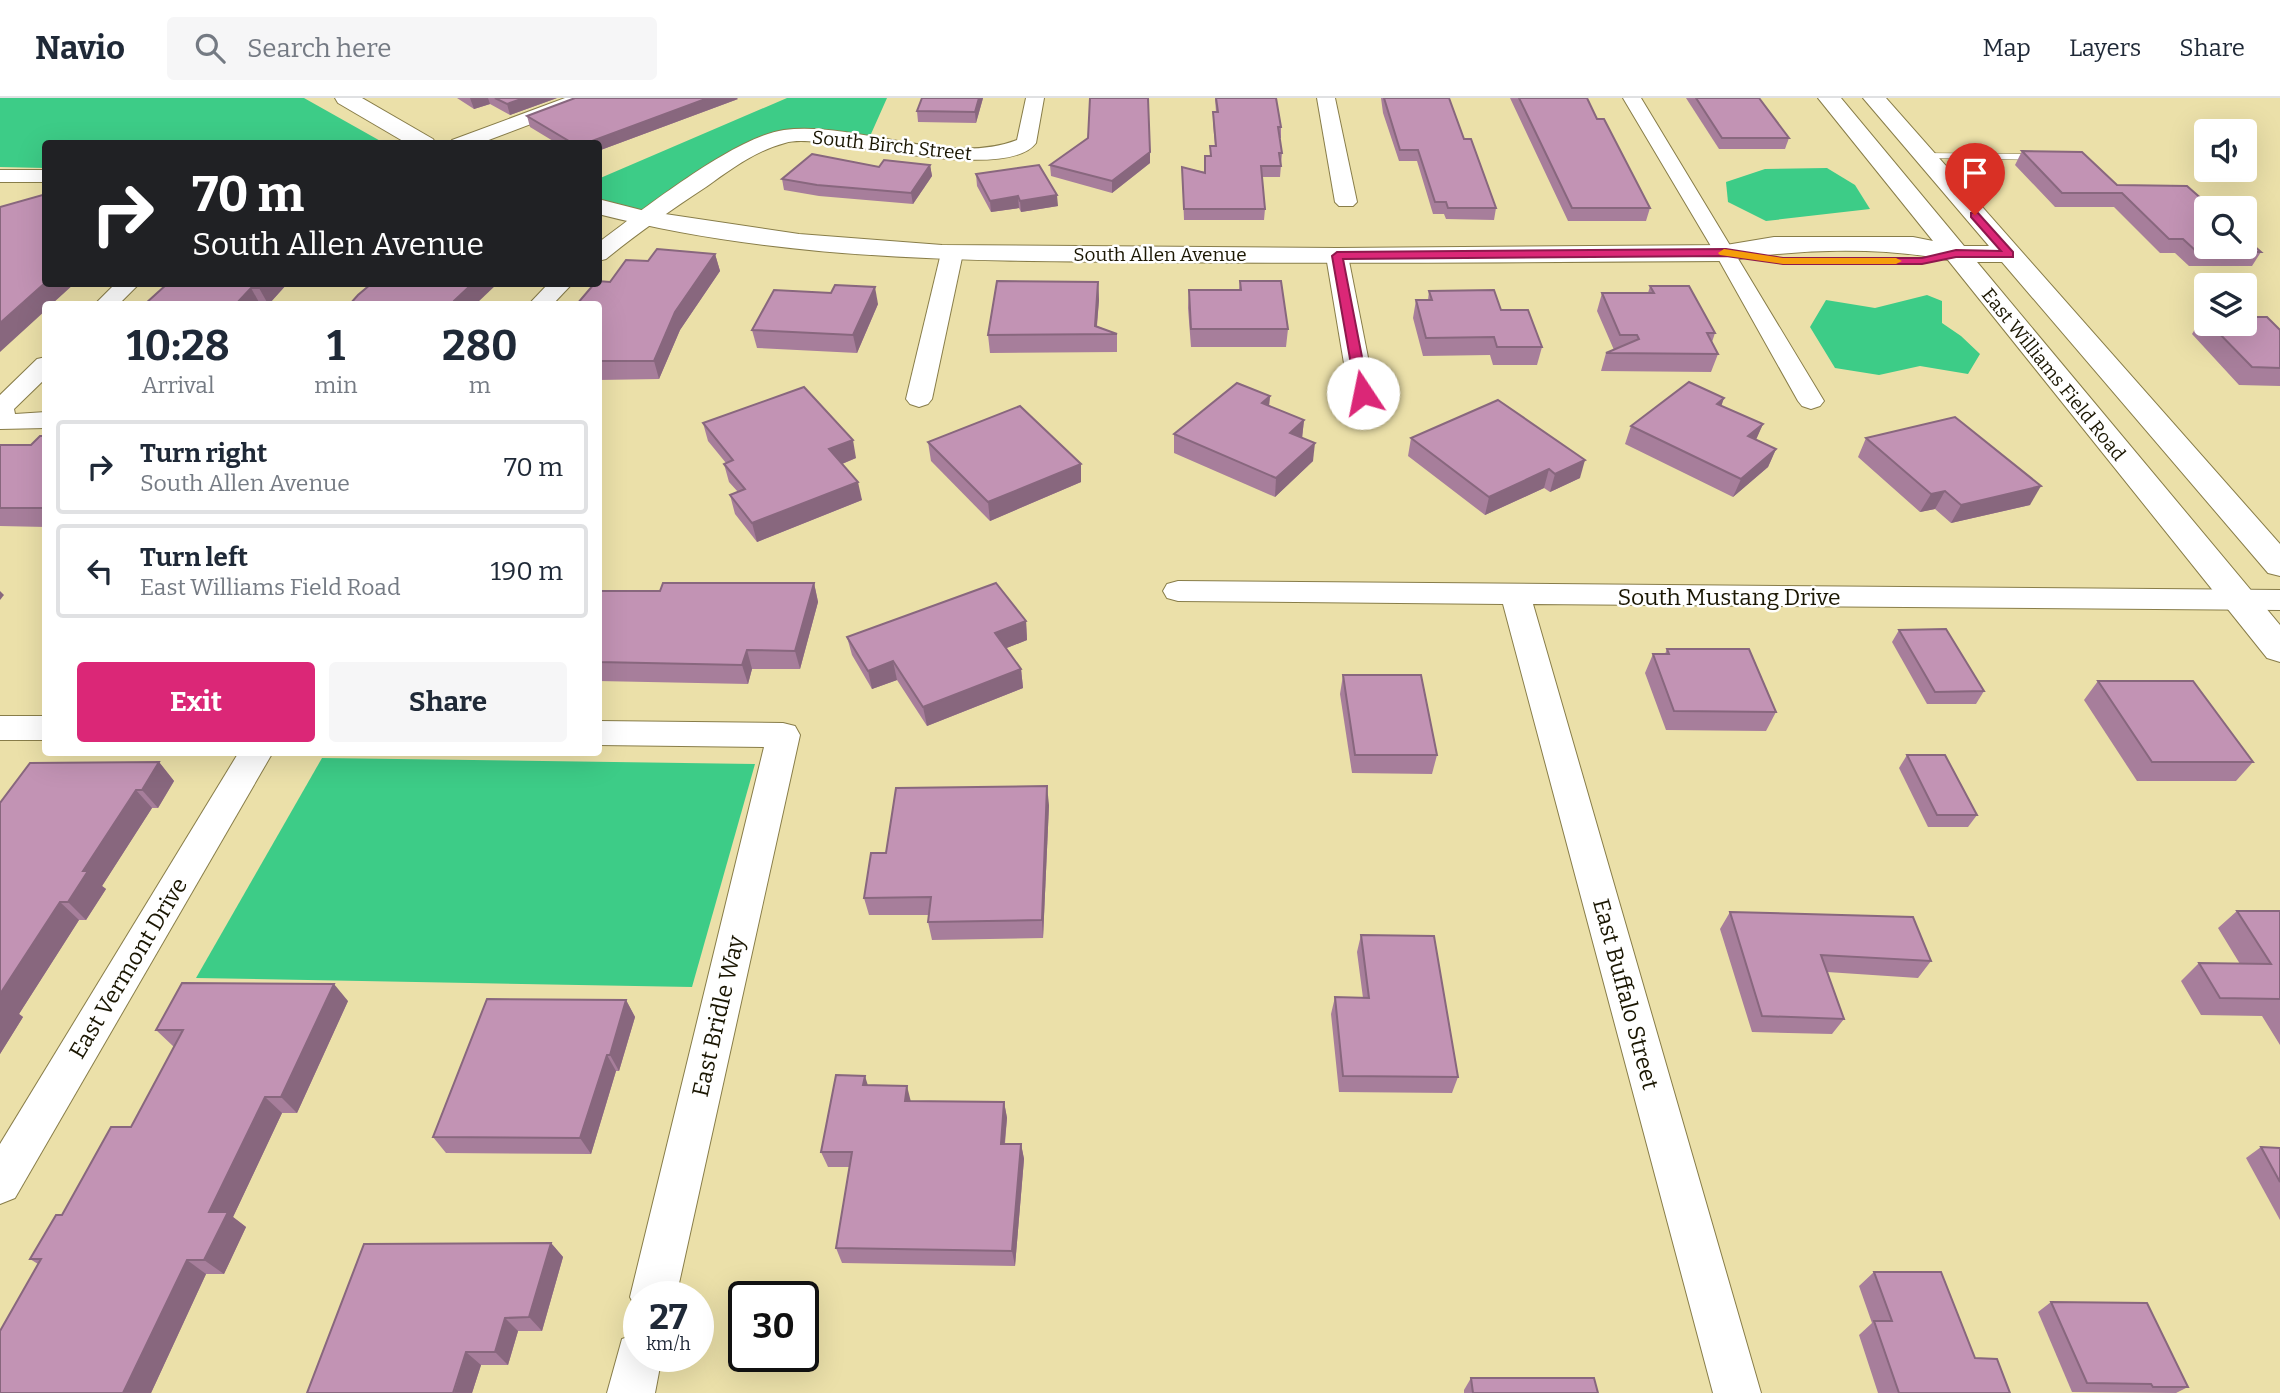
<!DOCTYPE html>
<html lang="en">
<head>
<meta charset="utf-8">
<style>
  body { margin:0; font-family:Bitter,serif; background:#f6f6f7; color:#1f2937; height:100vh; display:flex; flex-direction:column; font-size:26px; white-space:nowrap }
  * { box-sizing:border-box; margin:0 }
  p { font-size:23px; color:#747a83 }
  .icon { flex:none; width:38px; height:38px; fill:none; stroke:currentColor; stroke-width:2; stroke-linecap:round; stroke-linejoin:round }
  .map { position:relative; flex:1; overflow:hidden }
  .panel { position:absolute; left:42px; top:203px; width:560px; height:455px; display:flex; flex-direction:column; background:#fff; border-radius:7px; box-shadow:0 7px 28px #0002 }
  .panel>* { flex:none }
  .guide { position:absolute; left:42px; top:42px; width:560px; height:147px; border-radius:7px; box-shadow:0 7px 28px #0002; background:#202124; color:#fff; overflow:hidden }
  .fabs { position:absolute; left:2194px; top:21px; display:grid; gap:14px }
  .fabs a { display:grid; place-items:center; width:63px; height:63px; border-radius:7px; background:#fff; box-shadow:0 7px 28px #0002; font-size:35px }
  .speed { position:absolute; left:623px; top:1183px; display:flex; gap:14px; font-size:35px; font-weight:700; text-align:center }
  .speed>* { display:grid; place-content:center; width:91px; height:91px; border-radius:50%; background:#fff; box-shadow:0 7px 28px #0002; line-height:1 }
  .speed small { font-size:18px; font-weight:400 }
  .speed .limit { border:4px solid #111; border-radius:10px; background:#fff; color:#111 }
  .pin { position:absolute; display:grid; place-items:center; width:60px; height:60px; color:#fff; margin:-72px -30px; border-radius:50% 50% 50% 0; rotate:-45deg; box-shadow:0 0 7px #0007 }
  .pin .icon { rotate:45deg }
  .me { position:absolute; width:77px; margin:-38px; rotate:349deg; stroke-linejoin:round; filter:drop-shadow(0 0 5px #0008) }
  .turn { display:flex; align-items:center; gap:24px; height:147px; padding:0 35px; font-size:32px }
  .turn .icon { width:91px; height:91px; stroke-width:2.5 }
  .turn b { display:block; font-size:49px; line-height:60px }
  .eta { display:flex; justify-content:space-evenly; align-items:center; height:119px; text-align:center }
  .eta b { font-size:42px; font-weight:700; line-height:49px }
  .primary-button { display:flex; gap:14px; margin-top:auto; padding:14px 35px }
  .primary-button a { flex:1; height:80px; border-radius:7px; background:#db2777; color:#fff; font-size:28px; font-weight:700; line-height:80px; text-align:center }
  .primary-button a+a { background:#f6f6f7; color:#1f2937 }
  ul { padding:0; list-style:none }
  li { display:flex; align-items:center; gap:21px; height:94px; margin:0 14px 10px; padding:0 21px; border:4px solid #e0e1e3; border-radius:7px }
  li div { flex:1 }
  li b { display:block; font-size:26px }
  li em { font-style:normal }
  header { display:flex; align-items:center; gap:42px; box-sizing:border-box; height:98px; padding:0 35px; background:#fff; border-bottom:2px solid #e0e1e3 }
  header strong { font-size:33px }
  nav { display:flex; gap:38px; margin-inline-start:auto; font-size:24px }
  .search { width:490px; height:63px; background:#f6f6f7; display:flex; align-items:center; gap:18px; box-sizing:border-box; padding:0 24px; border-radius:7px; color:#747a83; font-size:26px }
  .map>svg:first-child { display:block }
</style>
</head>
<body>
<header>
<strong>Navio</strong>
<div class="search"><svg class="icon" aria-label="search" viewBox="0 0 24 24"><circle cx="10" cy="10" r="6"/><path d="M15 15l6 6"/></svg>Search here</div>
<nav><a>Map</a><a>Layers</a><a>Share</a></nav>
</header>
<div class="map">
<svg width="2280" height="1295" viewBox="0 0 2280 1295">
  <rect width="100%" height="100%" fill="#ebe0a9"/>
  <g fill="#3dcc87">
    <polygon points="0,0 304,0 384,45 46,46 45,70 0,69"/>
    <polygon points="787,0 887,0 867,45 785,38 645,120 599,108 598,81"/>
    <polygon points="1827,70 1855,87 1870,111 1766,123 1728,104 1726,84 1765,71"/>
    <polygon points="1927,197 1942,203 1942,225 1961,238 1980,256 1968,276 1920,268 1879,277 1835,270 1810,229 1826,202 1875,210"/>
    <polygon points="322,660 755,666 692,889 196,880"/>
  </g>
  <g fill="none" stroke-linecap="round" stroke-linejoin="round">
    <g stroke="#887d49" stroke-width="1">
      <polygon id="lane" points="1919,55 2042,56 2047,59 2042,62 1923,60 1918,57"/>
    </g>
    <g stroke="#887d49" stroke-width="2">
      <g id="street">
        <polygon points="565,0 591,0 589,4 478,46 449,46 452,42"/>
        <path d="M 1026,0 L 1044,0 L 1036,45 C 1009,82 860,47 817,44 C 807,43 794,42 785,45 C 755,53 731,71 706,89 C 671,112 638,135 606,161 L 598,163 L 598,145 C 641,113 734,39 784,32 C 856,23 947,69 1017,42 Z"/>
        <polygon points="1317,0 1335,0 1357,104 1353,108 1339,108 1335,104"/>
        <polygon points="1623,0 1641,0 1824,303 1820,308 1811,311 1802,308 1798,303 1715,155"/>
        <rect x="0" y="72" width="46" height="12"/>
        <polygon points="952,148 960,150 963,155 932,301 928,306 919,309 910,306 906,301 941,155 944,150"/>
        <polygon points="1337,151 1345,153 1348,158 1375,295 1371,300 1362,303 1353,300 1349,295 1326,158 1329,153"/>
        <polygon points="115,186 139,186 119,206 95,206"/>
        <polygon points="548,186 572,186 553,206 529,206"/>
        <polygon points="46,259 46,280 14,311 15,316 46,314 46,330 0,331 0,297 37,261"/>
        <polygon points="1178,483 2280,492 2280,512 1533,506 1761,1295 1713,1295 1503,506 1178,503 1167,500 1163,493 1167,486"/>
        <rect x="0" y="618" width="46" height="24"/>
        <polygon points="598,623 783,625 795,628 800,637 676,1199 639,1199 639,1216 630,1199 764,649 598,647"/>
        <polygon points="239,654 273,654 15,1100 0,1106 0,1046"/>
        <polygon points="639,1235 639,1258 662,1258 655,1295 607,1295 622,1241"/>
      </g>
    </g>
    <g stroke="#887d49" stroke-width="2">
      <g id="secondary">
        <polygon points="335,0 362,0 433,41 436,46 408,46 338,5"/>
        <path d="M 1818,0 L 1841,0 L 1964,148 L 1989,148 L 1863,0 L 1886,0 L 2280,446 L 2280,478 L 2268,475 L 2002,164 L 1977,164 L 2280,527 L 2280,564 L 2267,560 L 1948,162 C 1880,148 1794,151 1726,163 C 1535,164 1343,166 1152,164 C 965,163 781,163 598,116 L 598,101 L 645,113 L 799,136 L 942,147 L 1337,150 L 1726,147 L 1774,139 L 1913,139 L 1933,143 Z"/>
      </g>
    </g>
    <use href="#lane" fill="#fff" fill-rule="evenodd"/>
    <use href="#street" fill="#fff" fill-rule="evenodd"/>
    <use href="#secondary" fill="#fff" fill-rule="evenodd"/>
  </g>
  <g fill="#a77e9b">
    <polygon points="457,0 557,0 510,17 490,6 474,11"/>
    <polygon points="922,0 983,0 976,25 918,24 917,13"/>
    <polygon points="1215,0 1276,0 1281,29 1281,40 1280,40 1282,55 1280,79 1262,79 1265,111 1264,122 1184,122 1182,69 1205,74 1205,58 1210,58 1210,48 1215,48 1213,25 1213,14 1216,14"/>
    <polygon points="1381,0 1449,0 1464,41 1496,110 1494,122 1446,121 1444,116 1433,116 1417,63 1399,63 1383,15"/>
    <polygon points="1510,0 1587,0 1597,21 1650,110 1646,123 1568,123"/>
    <polygon points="1686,0 1759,0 1789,40 1785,51 1719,51"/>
    <polygon points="738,1 598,53 598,46 558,46 530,29 527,18"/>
    <polygon points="2022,53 2117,87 2261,154 2252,168 2189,168 2175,155 2160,155 2114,109 2055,109 2015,67"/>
    <polygon points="1150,65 1112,95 1051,78 1050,67"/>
    <polygon points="930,67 932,78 913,106 819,98 784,92 782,81 879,69"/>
    <polygon points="976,76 1058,108 1021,114 1019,110 991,114 977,88"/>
    <polygon points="715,156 720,173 680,232 659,281 598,282 598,206 610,184 648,163"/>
    <polygon points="1240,183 1288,231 1286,249 1191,249 1188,210 1189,192 1239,192"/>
    <polygon points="1098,184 1099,202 1097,228 1117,236 1117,254 990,255 988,237"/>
    <polygon points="167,186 287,186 269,206 145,206"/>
    <polygon points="1650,188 1715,235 1712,244 1718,256 1711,274 1601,273 1606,255 1614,252 1597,213 1602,195 1648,195"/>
    <polygon points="1429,193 1501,212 1542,249 1537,267 1493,267 1490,257 1423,258 1413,220 1416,202 1428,202"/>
    <polygon points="831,195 878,206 857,255 757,250 752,232"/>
    <polygon points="2203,218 2207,219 2207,226 2245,226 2280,232 2280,288 2239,287 2192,236"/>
    <polygon points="1270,298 1269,308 1304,322 1302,340 1313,363 1275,399 1174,355 1174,336"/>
    <polygon points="1498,302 1580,380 1550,394 1544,390 1485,417 1408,358 1411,340"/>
    <polygon points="1721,308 1763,326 1756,341 1776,351 1768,369 1733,399 1625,346 1631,328"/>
    <polygon points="703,325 856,360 842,366 862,402 757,444 735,416 730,397 738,394 729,384 724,366 726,365 708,343"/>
    <polygon points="46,338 46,429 0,428 0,347 31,347"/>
    <polygon points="1866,340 2030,407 1951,425 1935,411 1920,414 1858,359"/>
    <polygon points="928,344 1081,366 1081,384 990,423 931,363"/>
    <polygon points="814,485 818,504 800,571 752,571 748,586 598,583 598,493 660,493"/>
    <polygon points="1026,523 1027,542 1006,550 1021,571 1023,590 927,628 897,582 872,591 852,557 847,539"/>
    <polygon points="1899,532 1984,593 1976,606 1927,606 1892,544"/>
    <polygon points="1667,551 1776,614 1766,633 1666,632 1645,575 1653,556 1665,556"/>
    <polygon points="1343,577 1437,657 1432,676 1352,675 1340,596"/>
    <polygon points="2098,583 2253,664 2236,683 2137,683 2084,602"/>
    <polygon points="1907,657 1977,717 1968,729 1928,729 1899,670"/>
    <polygon points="159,664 174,683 158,710 152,710 102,788 106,791 86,822 79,822 19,916 23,919 0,956 0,705"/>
    <polygon points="1049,707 1043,840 932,842 928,824 929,817 869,817 864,800 886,755"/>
    <polygon points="2237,813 2280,813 2280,947 2262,918 2201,917 2181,883 2199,865 2240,866 2218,830"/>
    <polygon points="1730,814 1931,863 1918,880 1827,874 1844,921 1832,936 1752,934 1720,831"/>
    <polygon points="1361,837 1458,979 1452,995 1339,994 1331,916 1335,899 1363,900 1357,854"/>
    <polygon points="626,902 635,919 619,973 616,973 591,1056 446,1055 433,1039"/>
    <polygon points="348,903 297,1015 282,1015 233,1119 246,1129 224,1176 206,1176 151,1295 0,1295 38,1166 30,1161 62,1117 131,1029 174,949 156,932"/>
    <polygon points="868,987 911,1003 1004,1004 1007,1020 1005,1046 1021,1046 1024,1061 1015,1168 842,1165 836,1150 850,1069 828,1069 821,1054"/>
    <polygon points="2261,1049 2280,1050 2280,1122 2246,1060"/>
    <polygon points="551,1145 563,1159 542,1233 518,1233 508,1267 481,1267 472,1295 307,1295"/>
    <polygon points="1874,1174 1975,1260 2010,1295 1878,1295 1859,1237 1872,1225 1859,1188"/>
    <polygon points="2051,1204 2188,1289 2176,1295 2072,1294 2038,1214"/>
    <polygon points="1471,1280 1598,1295 1464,1295 1464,1292"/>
  </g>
  <g fill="#88677e">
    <polygon points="470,0 488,0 490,6 474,11"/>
    <polygon points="524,0 557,0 510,17 507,6"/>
    <polygon points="708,0 737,0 738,1 598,53 598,46 584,46"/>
    <polygon points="979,0 983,0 976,25 975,14"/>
    <polygon points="1150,54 1150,65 1112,95 1112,83"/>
    <polygon points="930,67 932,78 913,106 911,95"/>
    <polygon points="1057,97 1058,108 1021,114 1020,103"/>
    <polygon points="1018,98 1019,110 991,114 990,103"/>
    <polygon points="715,156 720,173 680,232 659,281 654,263 675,214"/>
    <polygon points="46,184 46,186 74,186 52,206 46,206 46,212 0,254 0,225"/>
    <polygon points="1098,184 1099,202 1096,236 1095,228"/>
    <polygon points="263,186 287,186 269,206 268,206 259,190"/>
    <polygon points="472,186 497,186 476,206 452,206 454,203"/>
    <polygon points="875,189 878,206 857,255 853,237"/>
    <polygon points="251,190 260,206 236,206"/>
    <polygon points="1270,298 1268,316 1262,305"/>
    <polygon points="1724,300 1718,318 1717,306"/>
    <polygon points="1304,322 1302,340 1290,335"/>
    <polygon points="1763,326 1755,344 1748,338"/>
    <polygon points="853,342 856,360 832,370 829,351"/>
    <polygon points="1315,345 1313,363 1275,399 1276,380"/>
    <polygon points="1776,351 1768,369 1733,399 1741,381"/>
    <polygon points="1585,362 1580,380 1550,394 1555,376"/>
    <polygon points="1081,366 1081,384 990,423 988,404"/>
    <polygon points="1549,371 1544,390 1485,417 1489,399"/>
    <polygon points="858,384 862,402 757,444 752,425"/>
    <polygon points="2041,388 2030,407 1951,425 1961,407"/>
    <polygon points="1945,393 1935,411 1920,414 1931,396"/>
    <polygon points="814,485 818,504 800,571 795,553"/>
    <polygon points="0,493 4,497 0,502"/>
    <polygon points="1026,523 1027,542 997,554 995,535"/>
    <polygon points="747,552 752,571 748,586 742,567"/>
    <polygon points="893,563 897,582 872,591 868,573"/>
    <polygon points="1021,571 1023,590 927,628 923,609"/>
    <polygon points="159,664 174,683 158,710 142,692"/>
    <polygon points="1047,688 1049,707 1043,840 1042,822"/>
    <polygon points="136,692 152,710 102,788 106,791 86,822 68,804 83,773"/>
    <polygon points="60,804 79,822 19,916 23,919 0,956 0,896"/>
    <polygon points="334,886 348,903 297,1015 281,999"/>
    <polygon points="626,902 635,919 619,973 610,957"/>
    <polygon points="607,957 616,973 591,1056 580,1040"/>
    <polygon points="865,978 870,994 863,987"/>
    <polygon points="907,988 911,1004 905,1003"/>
    <polygon points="265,999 282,1015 233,1119 246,1129 224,1176 204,1162 209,1114"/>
    <polygon points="1004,1004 1007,1020 1003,1061 1001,1046"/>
    <polygon points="1021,1046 1024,1061 1015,1168 1012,1153"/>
    <polygon points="551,1145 563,1159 542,1233 529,1219"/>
    <polygon points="187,1162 206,1176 151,1295 123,1295"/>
    <polygon points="505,1220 518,1233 508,1267 495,1254"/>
    <polygon points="466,1254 481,1267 472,1295 454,1295"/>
  </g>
  <g fill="#c293b4" stroke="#88677e" stroke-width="2">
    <polygon points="495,0 524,0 507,6"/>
    <polygon points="575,0 708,0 584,46 574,46 527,18"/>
    <polygon points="922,0 979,0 975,14 917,13"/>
    <polygon points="1090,0 1148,0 1150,54 1112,83 1050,67 1088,40"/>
    <polygon points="1216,0 1276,0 1281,29 1278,29 1282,55 1279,55 1281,68 1261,68 1265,111 1184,111 1182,69 1205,75 1205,58 1211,58 1210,48 1216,48 1213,14 1218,14"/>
    <polygon points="1384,0 1449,0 1464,41 1471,41 1496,110 1448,110 1446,104 1435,104 1418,52 1400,52"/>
    <polygon points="1519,0 1587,0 1597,21 1604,21 1650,110 1572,110"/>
    <polygon points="1696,0 1759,0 1789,40 1722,40"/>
    <polygon points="2022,53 2082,54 2117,87 2187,88 2212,110 2207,110 2207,149 2245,149 2245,140 2261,154 2197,154 2183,141 2169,141 2122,95 2062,95"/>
    <polygon points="812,56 879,69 884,62 930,67 911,95 817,87 782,81"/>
    <polygon points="1039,67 1057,97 1020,103 1018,98 990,103 976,76"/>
    <polygon points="46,96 46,184 0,225 0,109"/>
    <polygon points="657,151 715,156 675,214 654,263 598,263 598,206 577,206 594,186 598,186 598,183 610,184 626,162 648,163"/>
    <polygon points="997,183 1098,184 1095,228 1117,236 988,237"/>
    <polygon points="1240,183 1281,183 1288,231 1191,231 1189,192 1241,192"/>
    <polygon points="167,186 263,186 259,190 251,190 236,206 145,206"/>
    <polygon points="371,186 472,186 454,203 452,206 350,206 358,197"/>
    <polygon points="835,187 875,189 853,237 752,232 774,192 831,195"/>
    <polygon points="1650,188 1689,188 1715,235 1707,235 1718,256 1606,255 1639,241 1637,237 1620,237 1602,195 1654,195"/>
    <polygon points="1494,192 1501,212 1528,212 1542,249 1497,249 1494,239 1426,240 1416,202 1432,202 1429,193"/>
    <polygon points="2245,219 2267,219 2280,232 2280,270 2252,269 2210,226 2245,226"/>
    <polygon points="1689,284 1724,300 1717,306 1763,326 1748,338 1776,351 1741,381 1631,328"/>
    <polygon points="1237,285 1270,298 1262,305 1304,322 1290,335 1315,345 1276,380 1174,336"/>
    <polygon points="804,289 853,342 829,351 858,384 752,425 730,397 745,391 724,366 733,362 703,325"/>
    <polygon points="1498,302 1585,362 1555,376 1549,371 1489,399 1411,340"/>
    <polygon points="1020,308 1081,366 988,404 928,344"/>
    <polygon points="1955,319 2041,388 1961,407 1945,393 1931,396 1866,340"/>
    <polygon points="40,338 46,338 46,410 0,410 0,347 31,347"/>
    <polygon points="663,485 814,485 795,553 747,552 742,567 598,564 598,493 660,493"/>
    <polygon points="996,485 1026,523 995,535 1021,571 923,609 893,563 868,573 847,539"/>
    <polygon points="1946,531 1984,593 1935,594 1899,532"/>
    <polygon points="1667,551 1749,551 1776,614 1674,613 1653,556 1669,556"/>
    <polygon points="1343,577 1421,577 1437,657 1355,657"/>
    <polygon points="2098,583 2193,583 2253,664 2152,664"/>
    <polygon points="1907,657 1945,657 1977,717 1937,717"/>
    <polygon points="159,664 142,692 136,692 83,773 88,773 68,804 60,804 0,896 0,705 30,665"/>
    <polygon points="1047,688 1042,822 928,824 931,799 864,800 871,755 886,755 896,690"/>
    <polygon points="2237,813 2280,813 2280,901 2220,900 2199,865 2271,866"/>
    <polygon points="1730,814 1913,819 1931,863 1821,857 1844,921 1762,918"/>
    <polygon points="1361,837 1434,838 1458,979 1343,978 1335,899 1369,900"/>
    <polygon points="182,885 334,886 281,999 265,999 209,1114 228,1114 204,1162 187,1162 123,1295 0,1295 0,1233 41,1161 30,1161 56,1117 62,1117 111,1029 131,1029 183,932 156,932"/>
    <polygon points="487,901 626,902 610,957 607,957 580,1040 433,1039"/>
    <polygon points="836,977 865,978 863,987 907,988 905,1003 1004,1004 1001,1046 1021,1046 1012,1153 836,1150 852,1054 821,1054"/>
    <polygon points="2261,1049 2280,1050 2280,1084"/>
    <polygon points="551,1145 529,1219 505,1220 495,1254 466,1254 453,1295 307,1295 364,1146"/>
    <polygon points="1874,1174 1941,1174 1975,1260 1997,1261 2010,1295 1899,1295 1874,1223 1892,1223"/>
    <polygon points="2051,1204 2147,1205 2188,1289 2153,1289 2151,1286 2087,1285"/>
    <polygon points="1471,1280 1594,1280 1598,1295 1473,1295"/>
  </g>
  <polygon fill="#db2777" stroke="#8e194d" stroke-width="2" points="1971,115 1978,115 2013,154 2013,159 1956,159 1922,166 1783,166 1726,158 1343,161 1369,295 1363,299 1356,295 1332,158 1337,154 1726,151 1783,160 1922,160 1956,152 2001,153 1971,119"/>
  <polygon fill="#f59e0b" points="1724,151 1783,160 1896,160 1902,163 1896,166 1783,166 1720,157 1718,155"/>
  <g text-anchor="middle" stroke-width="5" stroke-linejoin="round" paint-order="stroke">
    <g font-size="19" fill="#1a1602" stroke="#fff">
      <text transform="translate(892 47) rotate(6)" y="7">South Birch Street</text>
      <text x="1160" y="163">South Allen Avenue</text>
      <text transform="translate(2054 276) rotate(51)" y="7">East Williams Field Road</text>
    </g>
    <g font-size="23" fill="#1a1602" stroke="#fff">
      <text x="1729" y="507">South Mustang Drive</text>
      <text transform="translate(128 870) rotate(-59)" y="8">East Vermont Drive</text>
      <text transform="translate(1626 896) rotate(75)" y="8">East Buffalo Street</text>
      <text transform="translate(718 918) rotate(-77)" y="8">East Bridle Way</text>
    </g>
  </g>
</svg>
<div class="fabs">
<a><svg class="icon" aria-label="sound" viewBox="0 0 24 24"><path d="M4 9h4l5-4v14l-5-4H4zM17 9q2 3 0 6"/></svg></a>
<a><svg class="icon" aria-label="search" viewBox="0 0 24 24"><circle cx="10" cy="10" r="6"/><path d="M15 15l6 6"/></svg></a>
<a><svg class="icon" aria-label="layers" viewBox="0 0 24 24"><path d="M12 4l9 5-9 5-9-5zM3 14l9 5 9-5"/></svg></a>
</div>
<div class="speed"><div>27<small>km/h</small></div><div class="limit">30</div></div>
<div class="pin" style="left:1975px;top:117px;background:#d93025"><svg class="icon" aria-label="arrive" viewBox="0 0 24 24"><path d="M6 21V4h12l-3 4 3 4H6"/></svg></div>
<svg class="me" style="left:1363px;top:295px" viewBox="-20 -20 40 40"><circle r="19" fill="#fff"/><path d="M0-13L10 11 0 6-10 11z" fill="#db2777"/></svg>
<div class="guide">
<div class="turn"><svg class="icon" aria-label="right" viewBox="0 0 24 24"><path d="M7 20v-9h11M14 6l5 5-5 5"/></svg><div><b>70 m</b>South Allen Avenue</div></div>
</div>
<section class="panel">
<div class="eta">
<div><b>10:28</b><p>Arrival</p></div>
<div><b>1</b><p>min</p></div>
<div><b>280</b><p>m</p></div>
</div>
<ul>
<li><svg class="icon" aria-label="right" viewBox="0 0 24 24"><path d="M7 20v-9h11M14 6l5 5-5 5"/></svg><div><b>Turn right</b><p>South Allen Avenue</p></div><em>70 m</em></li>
<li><svg class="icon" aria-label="left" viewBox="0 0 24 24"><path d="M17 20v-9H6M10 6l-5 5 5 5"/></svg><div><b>Turn left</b><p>East Williams Field Road</p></div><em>190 m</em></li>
</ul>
<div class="primary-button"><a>Exit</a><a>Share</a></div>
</section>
</div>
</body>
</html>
